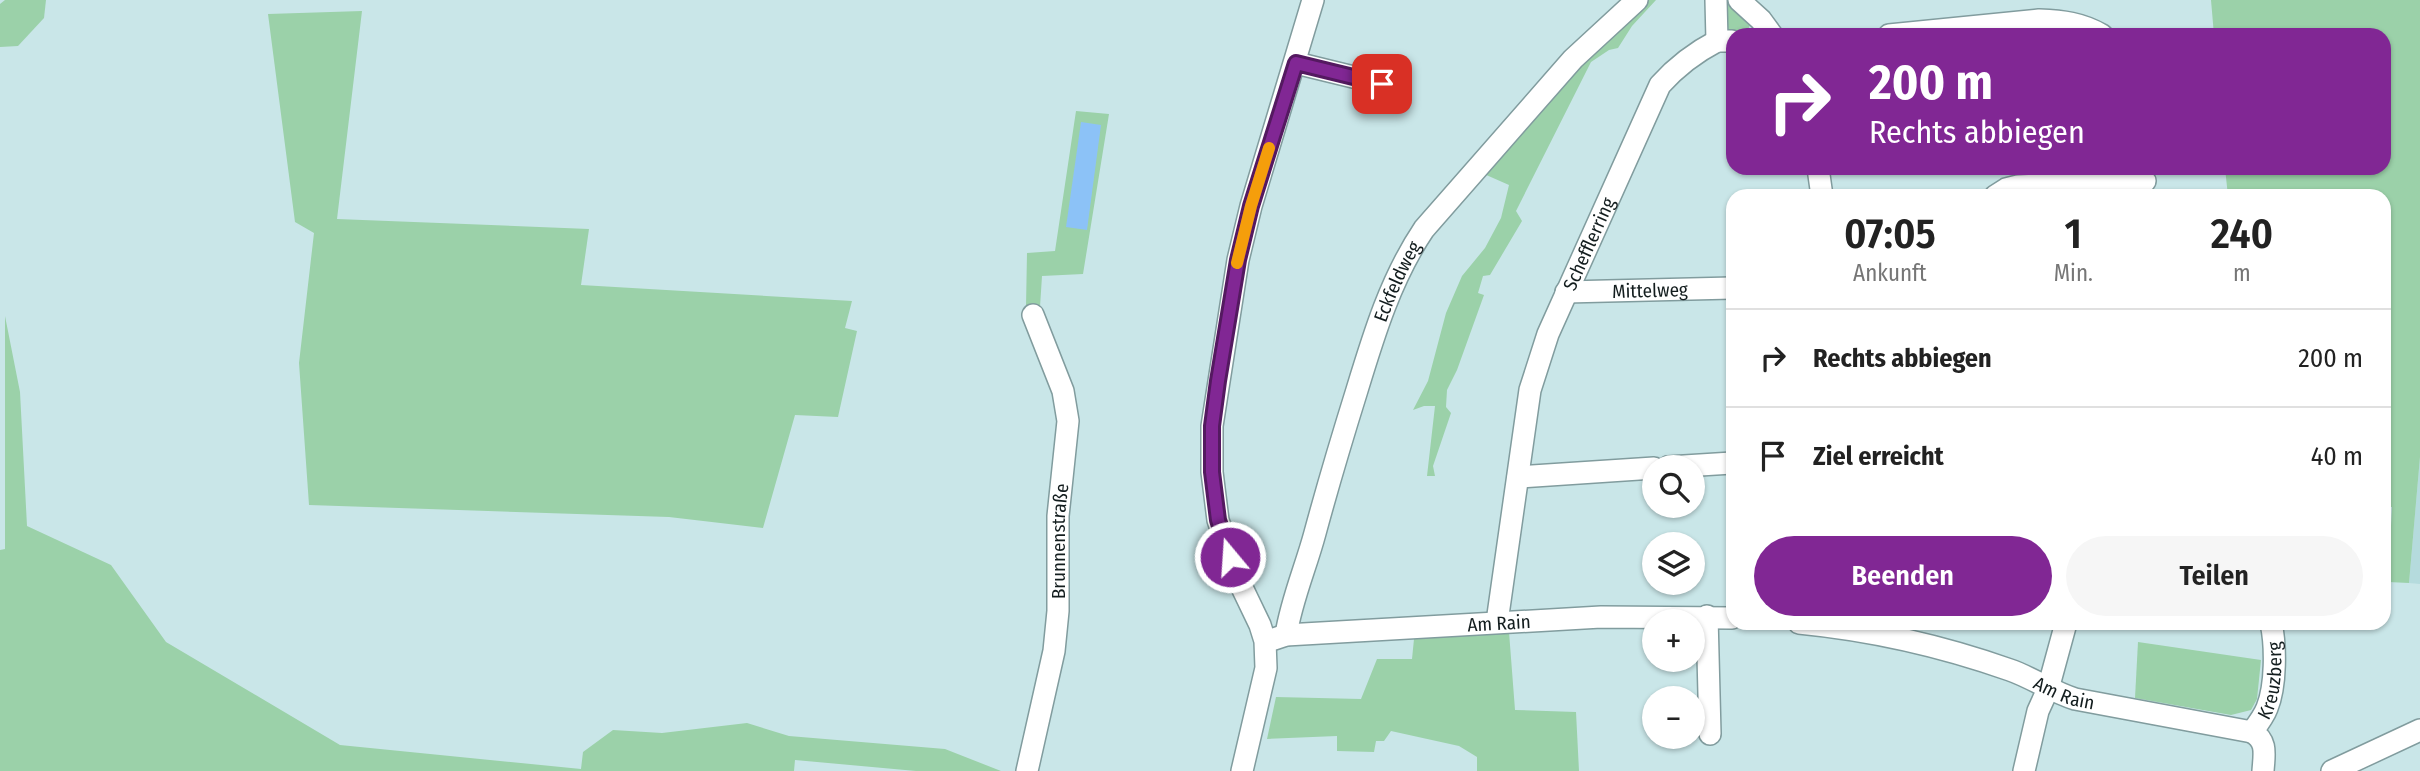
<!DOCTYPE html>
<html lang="de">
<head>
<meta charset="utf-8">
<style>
  body { margin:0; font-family:"Fira Sans Condensed",sans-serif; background:#f6f6f6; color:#222; height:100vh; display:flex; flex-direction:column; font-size:26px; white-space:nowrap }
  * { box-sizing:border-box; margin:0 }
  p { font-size:23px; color:#767676 }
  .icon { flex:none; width:38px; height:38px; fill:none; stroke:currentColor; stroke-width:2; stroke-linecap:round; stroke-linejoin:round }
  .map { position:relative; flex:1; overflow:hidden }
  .drawer { position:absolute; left:1726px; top:189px; width:665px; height:441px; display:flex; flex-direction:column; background:#fff; border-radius:21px; box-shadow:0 2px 5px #0004 }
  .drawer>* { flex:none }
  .banner { position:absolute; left:1726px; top:28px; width:665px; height:147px; border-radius:21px; box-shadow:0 2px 5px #0004; background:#812794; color:#fff; overflow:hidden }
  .controls { position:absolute; left:1642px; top:455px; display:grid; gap:14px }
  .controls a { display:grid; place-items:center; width:63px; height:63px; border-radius:50%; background:#fff; box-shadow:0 2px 5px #0004; font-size:35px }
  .pin { position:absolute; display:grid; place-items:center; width:60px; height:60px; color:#fff; margin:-30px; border-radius:14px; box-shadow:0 4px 10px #0006 }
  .me { position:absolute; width:77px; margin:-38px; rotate:342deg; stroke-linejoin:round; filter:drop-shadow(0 0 5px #0008) }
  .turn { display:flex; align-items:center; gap:24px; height:147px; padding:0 28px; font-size:32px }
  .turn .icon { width:91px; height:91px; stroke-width:2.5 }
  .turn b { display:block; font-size:49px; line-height:60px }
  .eta { display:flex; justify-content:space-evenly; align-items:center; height:119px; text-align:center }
  .eta b { font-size:42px; font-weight:600; line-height:49px }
  .button { display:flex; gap:14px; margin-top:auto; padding:14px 28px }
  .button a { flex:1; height:80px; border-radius:42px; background:#812794; color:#fff; font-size:28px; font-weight:600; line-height:80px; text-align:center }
  .button a+a { background:#f6f6f6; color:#222 }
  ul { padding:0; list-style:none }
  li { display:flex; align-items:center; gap:21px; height:98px; padding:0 28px; border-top:2px solid #e0e0e0 }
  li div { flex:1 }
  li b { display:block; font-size:26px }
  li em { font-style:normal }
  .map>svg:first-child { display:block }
</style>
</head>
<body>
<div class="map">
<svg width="2420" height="771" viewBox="0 0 2420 771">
  <rect width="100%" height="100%" fill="#c9e6e8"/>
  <polygon fill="#b5dbdd" points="2420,457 2420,584 2409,583"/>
  <g fill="#9bd1a9">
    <polygon points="5,0 46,0 44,18 18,46 0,47 0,4"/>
    <polygon points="1647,0 1656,0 1632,26 1618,48 1609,50 1591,62 1516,211 1522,221 1490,275 1483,276 1478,293 1484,295 1457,370 1447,390 1446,407 1451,413 1433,466 1435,476 1427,476 1435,406 1424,406 1413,410 1428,381 1446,313 1462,276 1485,248 1501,218 1509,185 1484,174 1584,55"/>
    <polygon points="2211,0 2420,0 2420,457 2409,583 2388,582 2392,507 2384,508 2384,196 2228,196 2225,168 2384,168 2384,35 2214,35"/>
    <polygon points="1728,5 1732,5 1751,21 1748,31 1730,34 1726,25"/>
    <polygon points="362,11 337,219 589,229 581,285 852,301 845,328 857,331 838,417 795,415 763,528 669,517 309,505 299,363 314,233 295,222 268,14"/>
    <polygon points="1076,111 1109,114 1083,274 1042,276 1040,307 1026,307 1027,253 1055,251"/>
    <polygon points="5,316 20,392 27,526 111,565 166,642 340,745 581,769 583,752 613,730 662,733 747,723 789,736 945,749 1001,771 916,771 795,760 794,771 0,771 0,550 5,549"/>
    <polygon points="1509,632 1515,710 1576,712 1579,771 1477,771 1477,757 1459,746 1391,731 1384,741 1376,741 1374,752 1337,751 1337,736 1267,739 1276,697 1361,699 1377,659 1412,659 1414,639"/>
    <polygon points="2138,642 2261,660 2257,699 2251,710 2231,715 2135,698"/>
  </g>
  <polygon fill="#8cc2f7" points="1081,122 1101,125 1087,230 1066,227"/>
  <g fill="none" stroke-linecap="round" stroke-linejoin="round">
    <g stroke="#819c9e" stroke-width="24">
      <g id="minor">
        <polyline points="1716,0 1717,41 1732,41"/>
        <polyline points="1739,0 1761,20 1772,35"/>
        <path d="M 1889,35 L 2039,20 C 2063,21 2081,23 2102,35"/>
        <polyline points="1296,63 1382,84"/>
        <polyline points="1818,168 1822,196"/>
        <polyline points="1995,196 2006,189 2018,186 2145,181"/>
        <path id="s1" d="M 1566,292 L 1732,288"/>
        <polyline points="1668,467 1732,463"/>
        <polyline points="1518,477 1654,468"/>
        <polyline points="1707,616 1710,734"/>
        <path id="s2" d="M 1497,622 L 1530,390 L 1548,334 L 1660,85 C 1677,66 1694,53 1717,41"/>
        <path id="s3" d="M 1799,623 C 1871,630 1942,646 2010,670 C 2033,678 2052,692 2075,699 L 2252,732"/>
        <path id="s4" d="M 1286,635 C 1291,601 1306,567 1315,533 C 1328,485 1342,438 1357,390 C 1374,334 1391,278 1424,229 L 1573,59 L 1637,0"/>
        <path id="s5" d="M 1274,639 L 1286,635 L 1601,617 L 1732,618"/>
        <path id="s6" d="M 1027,771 L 1054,651 L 1058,611 L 1058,516 L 1068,421 L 1063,391 L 1033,315"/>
        <polyline points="1242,771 1266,668 1265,641 1260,625 1236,575 1218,520 1212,472 1212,426 1238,260 1251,206 1313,0"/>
        <polyline points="2024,771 2038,711 2048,689 2066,623"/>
        <path id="s7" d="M 2263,771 C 2264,755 2268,741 2252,732 C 2258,724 2264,716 2267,708 C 2276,686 2276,646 2271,623"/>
        <polyline points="2332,771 2420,730"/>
      </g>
    </g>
    <use href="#minor" stroke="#fff" stroke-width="21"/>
  </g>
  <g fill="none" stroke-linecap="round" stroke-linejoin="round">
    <g stroke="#541960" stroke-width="18">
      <polyline id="route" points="1230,557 1218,520 1212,472 1212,426 1218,381 1238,260 1251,206 1296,63 1382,84"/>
    </g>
    <use href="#route" stroke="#812794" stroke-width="12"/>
    <polyline stroke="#f59e0b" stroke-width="12" points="1237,263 1251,206 1269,148"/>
  </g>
  <g text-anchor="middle" stroke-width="7" stroke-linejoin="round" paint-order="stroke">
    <g font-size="19" fill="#131d1e" stroke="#d6f3f5">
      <text dy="7" stroke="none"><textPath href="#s2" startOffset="392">Schefflerring</textPath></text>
      <text dy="7" stroke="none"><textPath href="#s4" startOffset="371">Eckfeldweg</textPath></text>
      <text dy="7" stroke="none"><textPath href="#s1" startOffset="84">Mittelweg</textPath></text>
      <text dy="7" stroke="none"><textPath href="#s6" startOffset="233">Brunnenstraße</textPath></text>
      <text dy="7" stroke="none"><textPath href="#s5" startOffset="226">Am Rain</textPath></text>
      <text dy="7" stroke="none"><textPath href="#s7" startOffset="100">Kreuzberg</textPath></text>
      <text dy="7" stroke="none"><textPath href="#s3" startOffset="276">Am Rain</textPath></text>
    </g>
  </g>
</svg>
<div class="controls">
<a><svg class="icon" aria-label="search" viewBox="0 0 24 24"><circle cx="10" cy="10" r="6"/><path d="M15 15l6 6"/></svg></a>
<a><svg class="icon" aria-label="layers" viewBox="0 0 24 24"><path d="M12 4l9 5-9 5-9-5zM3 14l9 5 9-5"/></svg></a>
<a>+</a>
<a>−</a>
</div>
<div class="pin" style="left:1382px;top:84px;background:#d93025"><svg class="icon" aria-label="arrive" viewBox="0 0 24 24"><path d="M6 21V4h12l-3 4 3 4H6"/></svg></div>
<svg class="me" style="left:1230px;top:557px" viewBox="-20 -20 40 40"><circle r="17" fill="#812794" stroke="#fff" stroke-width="3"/><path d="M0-11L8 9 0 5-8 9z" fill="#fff"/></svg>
<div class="banner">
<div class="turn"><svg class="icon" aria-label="right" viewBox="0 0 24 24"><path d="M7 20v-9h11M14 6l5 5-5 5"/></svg><div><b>200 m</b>Rechts abbiegen</div></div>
</div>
<section class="drawer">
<div class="eta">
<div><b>07:05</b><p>Ankunft</p></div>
<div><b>1</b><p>Min.</p></div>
<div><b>240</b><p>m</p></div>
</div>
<ul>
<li><svg class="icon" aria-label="right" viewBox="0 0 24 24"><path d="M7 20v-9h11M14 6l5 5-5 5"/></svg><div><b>Rechts abbiegen</b></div><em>200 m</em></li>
<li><svg class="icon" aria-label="arrive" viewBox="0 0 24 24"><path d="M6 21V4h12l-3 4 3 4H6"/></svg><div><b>Ziel erreicht</b></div><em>40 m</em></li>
</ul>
<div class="button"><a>Beenden</a><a>Teilen</a></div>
</section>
</div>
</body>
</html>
